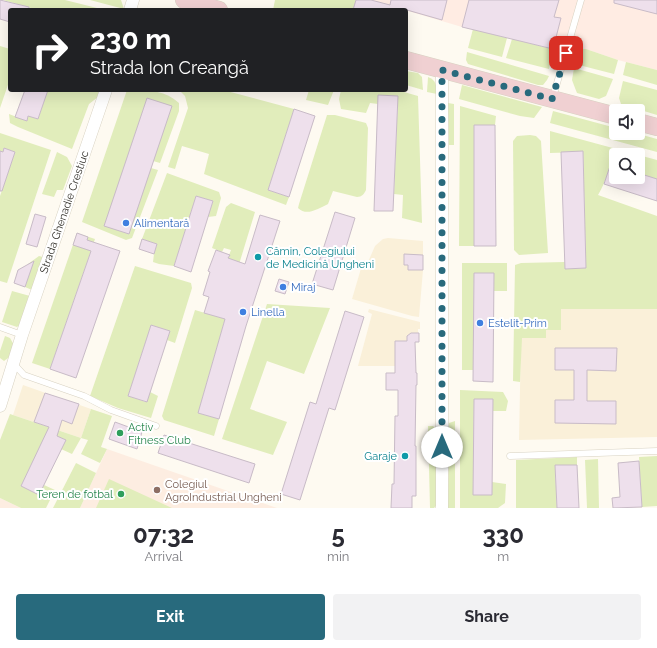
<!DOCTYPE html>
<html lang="en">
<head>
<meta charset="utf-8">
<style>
  body { margin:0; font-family:Raleway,sans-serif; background:#f2f2f3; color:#2b2b33; height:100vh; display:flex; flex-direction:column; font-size:15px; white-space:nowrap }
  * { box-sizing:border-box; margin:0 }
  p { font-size:13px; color:#7c7c81 }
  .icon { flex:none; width:22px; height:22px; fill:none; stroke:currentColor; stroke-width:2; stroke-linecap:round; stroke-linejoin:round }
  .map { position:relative; height:508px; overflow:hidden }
  .side { display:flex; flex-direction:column; background:#fff; flex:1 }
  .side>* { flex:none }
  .hud { position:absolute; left:8px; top:8px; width:400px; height:84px; border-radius:4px; box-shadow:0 4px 16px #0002; background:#202124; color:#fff; overflow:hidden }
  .buttons { position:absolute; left:609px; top:104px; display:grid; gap:8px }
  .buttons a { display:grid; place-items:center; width:36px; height:36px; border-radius:4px; background:#fff; box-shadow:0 4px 16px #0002; font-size:20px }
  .pin { position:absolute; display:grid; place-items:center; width:34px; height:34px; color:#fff; margin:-17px; border-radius:8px; box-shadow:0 2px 6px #0006 }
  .me { position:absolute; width:44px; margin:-22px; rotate:0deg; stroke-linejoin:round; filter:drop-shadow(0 0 3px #0008) }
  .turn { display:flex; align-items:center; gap:14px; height:84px; padding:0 16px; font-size:18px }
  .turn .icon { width:52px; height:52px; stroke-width:2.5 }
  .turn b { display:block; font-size:28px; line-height:34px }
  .eta { display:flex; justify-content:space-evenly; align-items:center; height:68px; text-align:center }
  .eta b { font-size:24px; font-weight:700; line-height:28px }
  .action { display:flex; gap:8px; margin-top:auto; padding:8px 16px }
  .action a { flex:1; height:46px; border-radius:4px; background:#286a7d; color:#fff; font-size:16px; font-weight:700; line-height:46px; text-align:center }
  .action a+a { background:#f2f2f3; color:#2b2b33 }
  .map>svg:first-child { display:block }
</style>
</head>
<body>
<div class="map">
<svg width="657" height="508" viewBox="0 0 657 508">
  <rect width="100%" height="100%" fill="#fefaf1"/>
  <g fill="#faf0d9">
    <polygon points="388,238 423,241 423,270 419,317 412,316 352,299 362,265 364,266 365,262 368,262 375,246 383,239"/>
    <polygon points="369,309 420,322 420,329 418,329 418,333 411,333 407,336 407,341 395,342 395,366 358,366 372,314 368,312"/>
    <polygon points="561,309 657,309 657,437 519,440 521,338 546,338 546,330"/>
    <polygon points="23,385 91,409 81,438 13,415"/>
  </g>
  <polygon fill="#ffece3" points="371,0 657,0 657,70 618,60 586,49 553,49 462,27"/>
  <g fill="#fdede1">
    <polygon points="107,449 277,508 80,508"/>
    <polygon points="0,498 21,508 0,508"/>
  </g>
  <g fill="#e1edbb">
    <polygon points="3,0 65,0 105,10 38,10"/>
    <polygon points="90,0 121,0 124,9"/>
    <polygon points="275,0 356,0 353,10 273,10"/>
    <polygon points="473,29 507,38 502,57 468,48"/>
    <polygon points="512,39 553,49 549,69 506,58"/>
    <polygon points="0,46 10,49 10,79 0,108"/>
    <polygon points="579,49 586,49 618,60 614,74 575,64"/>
    <polygon points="467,52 549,76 547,80 543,85 538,85 468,64 466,60"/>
    <polygon points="626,62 657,70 657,85 623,75"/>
    <polygon points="574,68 613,79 606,96 599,99 577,93 575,88 572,80"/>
    <polygon points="406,71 418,73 422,77 423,90 406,85"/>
    <path d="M 428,77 C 436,80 437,86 437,94 L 427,92 Z"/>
    <polygon points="623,81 657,90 657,115 621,104 619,98"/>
    <polygon points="462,85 542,107 534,118 520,116 459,99"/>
    <polygon points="48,90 100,90 98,97 89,104 72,149 18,127 10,123 9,114 27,121 28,116 38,119"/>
    <path d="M 127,90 C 145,90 164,89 179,103 L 179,111 L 160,163 L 153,161 L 151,168 L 158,170 L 132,238 L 126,240 L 82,222 Z"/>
    <polygon points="179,90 223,90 294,109 268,190 289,197 286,205 204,174 209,154 182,146 175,169 168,167 188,108 185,96"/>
    <polygon points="309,90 334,90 328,105 306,100"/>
    <polygon points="341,90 397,90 418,96 422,223 402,218 403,195 394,194 398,96 378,95 378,104 370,103 366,113 341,109 339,99"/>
    <polygon points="448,103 454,104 454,145 449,145"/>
    <polygon points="460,106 496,116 495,125 474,125 474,246 459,246"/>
    <polygon points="553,111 616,128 616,133 635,133 657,139 657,152 550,123"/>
    <path d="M 327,115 L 335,115 L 366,123 L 368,128 L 366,190 C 364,194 362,197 357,197 L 333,191 L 328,204 C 319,208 307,217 298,208 L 299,204 Z"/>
    <path d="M 550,131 L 657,160 L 657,179 L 638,173 L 638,155 L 616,155 C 609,168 606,182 598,195 L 657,216 L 657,309 L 561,309 L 561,330 L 546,330 L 546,338 L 522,338 L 520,382 L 513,381 L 515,265 L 521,263 L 565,262 L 565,269 L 586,268 L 583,152 L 550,153 Z"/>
    <polygon points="0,133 51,150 7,283 0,281 0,196 15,152 4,148 3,152 0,151"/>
    <polygon points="530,135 536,136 541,141 548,253 519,255 514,250 513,141 517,136"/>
    <polygon points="57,152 67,157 72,166 63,190 57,190 54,197 42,194"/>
    <polygon points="167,173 219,192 221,198 216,216 208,217 213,201 196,196 174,266 159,264 153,262 154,254 157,244 142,239"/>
    <polygon points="231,203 255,212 233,284 224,282 233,260 228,258 231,250 224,248 222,252 212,248 226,207"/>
    <polygon points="77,233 95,239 50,369 32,363"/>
    <polygon points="39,256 43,257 32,290 25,287 32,266 28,264"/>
    <polygon points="462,263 507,263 507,291 494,291 494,273 474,273 473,370 462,370"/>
    <polygon points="135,266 191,283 192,288 175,343 167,340 170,331 151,325 128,396 146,402 150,392 158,396 151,418 118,408 90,396"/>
    <polygon points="12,291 30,296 21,324 17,327 2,322"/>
    <polygon points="267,304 330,308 304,374 267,361 250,409 287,422 273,455 222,439"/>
    <polygon points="195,310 225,319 198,413 219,419 214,436 164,420 162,416"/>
    <polygon points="5,336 10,338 14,345 11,356 4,361 0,358 0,351"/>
    <polygon points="460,390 503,392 508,401 506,411 493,411 493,399 474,399 473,494 492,495 492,482 506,484 505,503 498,508 460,508"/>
    <polygon points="91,409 112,416 101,447 107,449 100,463 81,454 88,440 81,438 72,454 61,449 47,432 21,486 39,495 44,485 55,490 46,508 21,508 0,498 0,440 10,414 81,438"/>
    <polygon points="455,421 455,508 448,508 449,423"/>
    <polygon points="428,426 433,426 436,429 436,506 434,508 430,508"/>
    <polygon points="657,456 657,506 642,507 639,457"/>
    <polygon points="577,457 577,465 555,466 557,508 516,508 516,460"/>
    <polygon points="598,459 599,508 587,508 585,460"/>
    <polygon points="76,463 96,473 80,508 53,508"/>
    <polygon points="109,479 172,508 96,508"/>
  </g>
  <g fill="#eee0ec" stroke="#c8bbc7">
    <polygon points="0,0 29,7 29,10 10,10 10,22 0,19"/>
    <polygon points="356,0 371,0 390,5 391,0 447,0 442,20 407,10 353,10"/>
    <polygon points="469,0 559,0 554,17 561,18 553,49 462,27"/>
    <polygon points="614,0 657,0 657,14 614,3"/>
    <polygon points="25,90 48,90 38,119 28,116 27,121 15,117"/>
    <polygon points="378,95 398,96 393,211 374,211"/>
    <polygon points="147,98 172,106 129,234 104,226"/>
    <polygon points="294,109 315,116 289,197 268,190"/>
    <polygon points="474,125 495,125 496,246 474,246"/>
    <polygon points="4,148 15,152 2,191 0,191 0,151 3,152"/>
    <polygon points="583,151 586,268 565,269 561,152"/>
    <polygon points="614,154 616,155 616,177 638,177 638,173 657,179 657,201 604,184"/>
    <polygon points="196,196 213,201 191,272 174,266"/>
    <polygon points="335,212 355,218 333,290 312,284"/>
    <polygon points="35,214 46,217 37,247 26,244"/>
    <polygon points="260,215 280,221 246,326 219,419 198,413 225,319 204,313 209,297 203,295 210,272 208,271 216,250 230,255 228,258 245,264"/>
    <polygon points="77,233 88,237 87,240 120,251 76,378 50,369 91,251 73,245"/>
    <polygon points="142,239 157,244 154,254 139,249"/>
    <polygon points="404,254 423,255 423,270 408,270 408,265 404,265"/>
    <polygon points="34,261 25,287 14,283 18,270"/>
    <polygon points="474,273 494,273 493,382 473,381"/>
    <polygon points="279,279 289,282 285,294 275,291"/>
    <polygon points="345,311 364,317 335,410 329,408 300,500 281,494 310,402 316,404"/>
    <polygon points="151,325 170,331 147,402 128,396"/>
    <polygon points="411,333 419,333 419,342 415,342 416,373 417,373 417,385 416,385 415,446 416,446 416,496 412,496 412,508 391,508 392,484 394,484 395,416 398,416 398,390 386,390 386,373 395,373 395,341 407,341 407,336"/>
    <polygon points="555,348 617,348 616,371 587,370 587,401 616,401 616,424 555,423 555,400 574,400 574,370 555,370"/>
    <polygon points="45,393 79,404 72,424 62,420 57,436 66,440 39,495 21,486 49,427 34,422"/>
    <polygon points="474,399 493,399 492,495 473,495"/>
    <polygon points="115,422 142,432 137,449 109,439"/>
    <polygon points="164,435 255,464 249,483 158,453"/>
    <polygon points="639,461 642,507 613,508 612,498 620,497 618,463"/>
    <polygon points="555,465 577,465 579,508 557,508"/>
  </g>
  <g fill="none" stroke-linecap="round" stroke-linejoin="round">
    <g stroke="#d8d2c2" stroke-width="7">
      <g id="lane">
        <polyline points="553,97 581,0"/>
        <polyline points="0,327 22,335"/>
        <polyline points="13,363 24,375 84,396 111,410 156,426"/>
        <polyline points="510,456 657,451"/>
      </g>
    </g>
    <g stroke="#d8d2c2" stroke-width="13">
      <g id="street">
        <polyline points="130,10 133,0"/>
        <polyline points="0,406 22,335 106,90"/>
        <polyline points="442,508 442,70"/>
      </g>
    </g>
    <g stroke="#d8d2c2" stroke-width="18">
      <g id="secondary">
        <polyline points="184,0 219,10"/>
        <polyline points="406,60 616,116"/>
        <polyline points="638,122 657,127"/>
      </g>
    </g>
    <use href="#lane" stroke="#fff" stroke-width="6"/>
    <use href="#street" stroke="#fff" stroke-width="12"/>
    <use href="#secondary" stroke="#f0d0d2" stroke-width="17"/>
  </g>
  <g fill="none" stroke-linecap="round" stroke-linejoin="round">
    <polyline stroke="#286a7d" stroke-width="7" stroke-dasharray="0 12.6" points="442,447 442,70 552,99 566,53"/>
  </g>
  <g fill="#3f7fe0" stroke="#fff" stroke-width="1.5">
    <circle cx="126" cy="223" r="4"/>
    <circle cx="283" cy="287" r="4"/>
    <circle cx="243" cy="312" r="4"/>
    <circle cx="480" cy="323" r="4"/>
  </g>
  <g fill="#0f9aa8" stroke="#fff" stroke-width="1.5">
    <circle cx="258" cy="257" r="4"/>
    <circle cx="405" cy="456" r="4"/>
  </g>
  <g fill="#2e9e5b" stroke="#fff" stroke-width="1.5">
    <circle cx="120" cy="433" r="4"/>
    <circle cx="121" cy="494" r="4"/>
  </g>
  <circle fill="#8d6e63" stroke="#fff" stroke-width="1.5" cx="157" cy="490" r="4"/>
  <g text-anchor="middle" stroke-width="4" stroke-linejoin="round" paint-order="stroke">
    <g font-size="11" fill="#312f29" stroke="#fff">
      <text transform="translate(64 212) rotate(-71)" y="4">Strada Ghenadie Crestiuc</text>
    </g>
    <g font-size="11" fill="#366cbe" stroke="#fff" text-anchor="start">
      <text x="134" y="227">Alimentară</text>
      <text x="291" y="291">Miraj</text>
      <text x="251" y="316">Linella</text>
      <text x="488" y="327">Estelit-Prim</text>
    </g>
    <g font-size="11" fill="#0d838f" stroke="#fff" text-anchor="start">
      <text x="266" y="255">Cămin, Colegiului<tspan x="266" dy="13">de Medicină Ungheni</tspan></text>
      <text x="397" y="460" text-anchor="end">Garaje</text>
    </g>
    <g font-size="11" fill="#27864d" stroke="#fff" text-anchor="start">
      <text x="128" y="431">Activ<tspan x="128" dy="13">Fitness Club</tspan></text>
      <text x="113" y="498" text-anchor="end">Teren de fotbal</text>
    </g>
    <g font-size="11" fill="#785e54" stroke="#fff" text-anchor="start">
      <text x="165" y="488">Colegiul<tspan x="165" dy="13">AgroIndustrial Ungheni</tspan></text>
    </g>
  </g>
</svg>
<div class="buttons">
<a><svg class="icon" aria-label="sound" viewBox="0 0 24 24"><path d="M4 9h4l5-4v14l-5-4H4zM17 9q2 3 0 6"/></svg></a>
<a><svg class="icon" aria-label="search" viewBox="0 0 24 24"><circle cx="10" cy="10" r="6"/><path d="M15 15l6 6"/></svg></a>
</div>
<div class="pin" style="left:566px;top:53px;background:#d93025"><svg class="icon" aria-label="arrive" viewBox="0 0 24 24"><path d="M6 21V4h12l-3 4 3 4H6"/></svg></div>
<svg class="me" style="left:442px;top:447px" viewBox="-20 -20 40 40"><circle r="19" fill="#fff"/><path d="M0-13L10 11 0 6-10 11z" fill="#286a7d"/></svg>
<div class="hud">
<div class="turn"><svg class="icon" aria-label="right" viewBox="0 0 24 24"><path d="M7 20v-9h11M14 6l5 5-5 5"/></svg><div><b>230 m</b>Strada Ion Creangă</div></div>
</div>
</div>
<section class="side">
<div class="eta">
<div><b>07:32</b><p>Arrival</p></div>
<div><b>5</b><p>min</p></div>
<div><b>330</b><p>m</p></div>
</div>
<div class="action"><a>Exit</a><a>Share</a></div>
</section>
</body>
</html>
